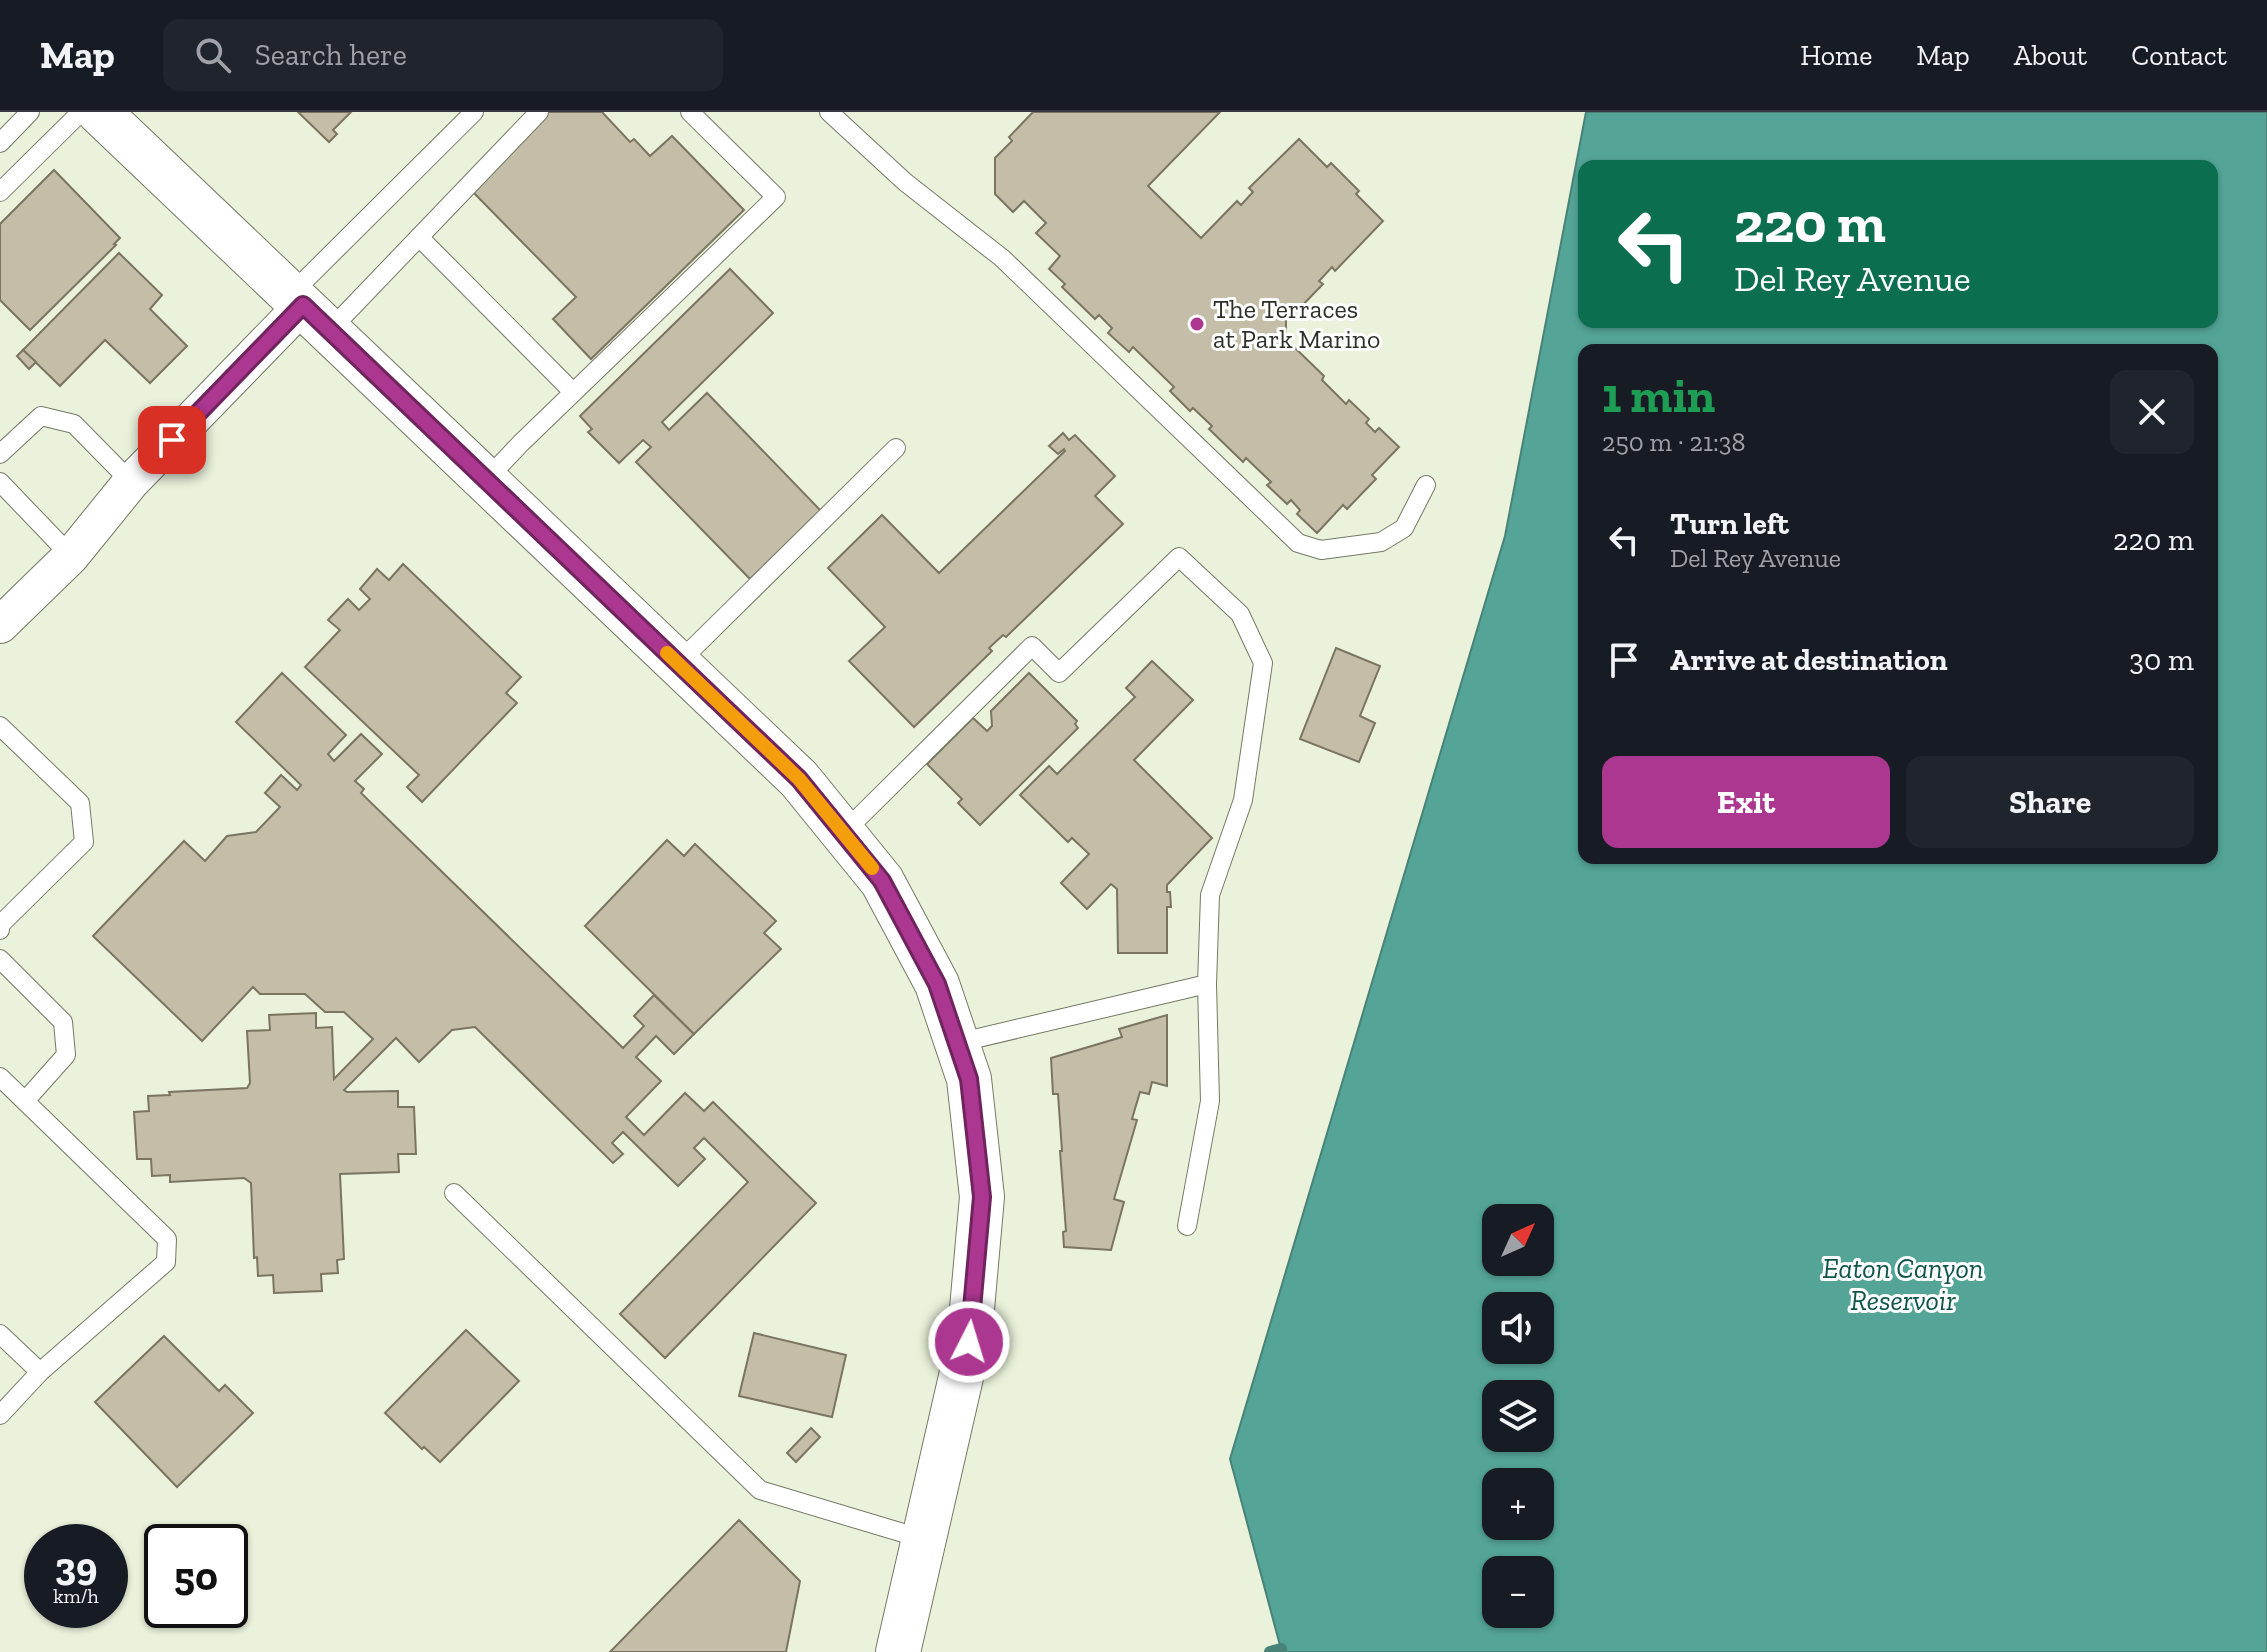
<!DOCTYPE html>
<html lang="en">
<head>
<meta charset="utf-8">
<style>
  body { margin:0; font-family:"Zilla Slab",serif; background:#20242c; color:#f1f3f6; height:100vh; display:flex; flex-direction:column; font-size:30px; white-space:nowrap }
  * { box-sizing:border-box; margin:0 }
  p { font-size:26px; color:#9ea1a6 }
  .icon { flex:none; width:44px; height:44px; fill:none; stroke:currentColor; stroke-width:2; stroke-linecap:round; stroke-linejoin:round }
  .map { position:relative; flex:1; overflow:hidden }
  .drawer { position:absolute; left:1578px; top:232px; width:640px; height:520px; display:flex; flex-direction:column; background:#171b24; border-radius:16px; box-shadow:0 2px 6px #0004 }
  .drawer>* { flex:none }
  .banner { position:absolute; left:1578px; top:48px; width:640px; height:168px; border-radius:16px; box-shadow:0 2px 6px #0004; background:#0b6e4f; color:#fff; overflow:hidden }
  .needle { width:52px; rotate:45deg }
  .fabs { position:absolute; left:1482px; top:1092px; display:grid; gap:16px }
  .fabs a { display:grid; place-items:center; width:72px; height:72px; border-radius:16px; background:#171b24; box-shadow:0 2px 6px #0004; font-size:40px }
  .speed { position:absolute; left:24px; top:1412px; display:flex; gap:16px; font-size:40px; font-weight:700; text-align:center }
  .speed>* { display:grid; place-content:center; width:104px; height:104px; border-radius:50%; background:#171b24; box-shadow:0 2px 6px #0004; line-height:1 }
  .speed small { font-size:20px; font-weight:400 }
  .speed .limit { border:4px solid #111; border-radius:12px; background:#fff; color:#111 }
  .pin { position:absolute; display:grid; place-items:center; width:68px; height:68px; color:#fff; margin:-34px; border-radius:16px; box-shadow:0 4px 12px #0006 }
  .me { position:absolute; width:88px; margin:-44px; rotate:5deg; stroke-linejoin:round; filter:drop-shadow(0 0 6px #0008) }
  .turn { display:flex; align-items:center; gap:28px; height:168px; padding:0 24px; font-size:36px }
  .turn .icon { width:104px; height:104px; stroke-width:2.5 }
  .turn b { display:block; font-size:56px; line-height:68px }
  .round { display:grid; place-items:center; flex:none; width:84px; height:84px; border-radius:16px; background:#20242c }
  .overview { display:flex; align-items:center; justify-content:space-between; height:136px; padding:0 24px }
  h1 { font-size:48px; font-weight:800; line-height:60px; color:#1e9e55 }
  .button { display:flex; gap:16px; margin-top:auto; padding:16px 24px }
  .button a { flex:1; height:92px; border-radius:16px; background:#ac3790; color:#fff; font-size:32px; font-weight:800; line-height:92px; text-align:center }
  .button a+a { background:#20242c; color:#f1f3f6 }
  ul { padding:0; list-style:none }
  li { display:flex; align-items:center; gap:24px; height:120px; padding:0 24px }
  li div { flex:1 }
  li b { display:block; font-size:30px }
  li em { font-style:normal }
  header { display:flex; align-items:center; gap:48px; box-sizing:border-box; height:112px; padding:0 40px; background:#171b24; border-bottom:2px solid #363941 }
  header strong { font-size:38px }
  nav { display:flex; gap:44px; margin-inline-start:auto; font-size:28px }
  .search { width:560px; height:72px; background:#20242c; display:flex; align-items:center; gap:20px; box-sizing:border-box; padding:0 28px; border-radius:16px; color:#9ea1a6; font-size:30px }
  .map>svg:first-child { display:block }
</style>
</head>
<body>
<header>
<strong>Map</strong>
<div class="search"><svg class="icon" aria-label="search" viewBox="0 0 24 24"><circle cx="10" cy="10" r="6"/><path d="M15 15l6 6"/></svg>Search here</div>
<nav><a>Home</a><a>Map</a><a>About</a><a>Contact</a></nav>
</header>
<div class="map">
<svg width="2267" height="1540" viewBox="0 0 2267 1540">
  <rect width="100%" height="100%" fill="#eaf2db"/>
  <path fill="#54a597" stroke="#498276" stroke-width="2" fill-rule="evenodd" d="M 1586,0 L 2267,0 L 2267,1540 L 1284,1540 L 1281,1537 L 1230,1347 L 1505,424 ZM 1584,54 L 2212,54 L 2212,210 L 1584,210 ZM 1584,238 L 2212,238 L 2212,746 L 1584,746 ZM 1540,1106 L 1540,1150 L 1496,1150 L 1496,1106 ZM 1540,1194 L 1540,1238 L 1496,1238 L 1496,1194 ZM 1496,1282 L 1540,1282 L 1540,1326 L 1496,1326 ZM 1496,1370 L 1540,1370 L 1540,1414 L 1496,1414 ZM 1540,1458 L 1540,1502 L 1496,1502 L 1496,1458 Z"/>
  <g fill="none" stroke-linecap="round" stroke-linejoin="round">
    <polyline stroke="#498276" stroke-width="12" points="1270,1540 1281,1537"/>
  </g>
  <g fill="#c4bea8" stroke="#7a7460" stroke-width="2">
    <polygon points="298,0 351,0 333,18 337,22 329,30"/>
    <polygon points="547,0 602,0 630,30 634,27 650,44 672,24 744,98 591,247 553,207 576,185 469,76"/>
    <polygon points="1033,0 1220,0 1148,74 1201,126 1237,89 1241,93 1253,80 1249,76 1299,27 1327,55 1331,51 1359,79 1356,82 1383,109 1335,159 1332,155 1319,169 1323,172 1291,205 1287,201 1286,203 1286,234 1288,236 1291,232 1324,264 1322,268 1346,292 1349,288 1369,307 1366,311 1375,320 1379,316 1399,335 1372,363 1376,367 1347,397 1343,393 1317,421 1297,402 1300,398 1291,388 1287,392 1267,373 1271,370 1246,346 1243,350 1209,317 1212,314 1193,296 1190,299 1170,279 1174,275 1133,235 1129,240 1108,221 1112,216 1099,203 1095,207 1062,175 1065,172 1049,157 1060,144 1036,121 1046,111 1024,89 1013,100 995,82 995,46 1012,29 1009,25"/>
    <polygon points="54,58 120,126 114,132 116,133 30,218 0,188 0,112"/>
    <polygon points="119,141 162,183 150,197 187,234 150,271 105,228 60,274 23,238"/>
    <polygon points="730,157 773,201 662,310 669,318 707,281 821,399 750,467 636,350 651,335 643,328 619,351 588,320 592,317 580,304"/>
    <polygon points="23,238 36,250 29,257 17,244"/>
    <polygon points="1063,321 1069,328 1075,323 1115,364 1095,384 1123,412 1006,525 1003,523 989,536 992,539 914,615 849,549 885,515 828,456 882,403 939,461 1065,339 1064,337 1058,342 1049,334"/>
    <polygon points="403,452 521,565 506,581 517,591 422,690 407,675 419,663 305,555 340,518 328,508 348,487 359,498 370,487 360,477 377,457 389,468"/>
    <polygon points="1336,536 1380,554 1360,604 1375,611 1359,650 1300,627"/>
    <polygon points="1152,549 1193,588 1134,648 1212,726 1167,773 1167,780 1170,780 1171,795 1167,795 1167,841 1118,841 1117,777 1111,772 1087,797 1061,771 1089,742 1072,726 1068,730 1020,683 1049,654 1057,662 1135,585 1126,576"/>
    <polygon points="282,561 346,623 328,642 334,649 361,622 382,642 355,669 364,677 361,681 623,936 644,914 634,904 654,883 694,922 674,942 656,924 636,945 661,969 626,1005 644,1023 685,981 704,999 713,990 816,1091 665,1246 620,1202 748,1070 704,1026 694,1036 705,1047 678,1074 623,1020 612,1031 623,1042 613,1051 475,915 452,918 419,950 396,926 344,978 347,980 398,979 398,995 414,995 416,1042 398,1042 399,1060 340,1062 344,1147 337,1148 338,1161 321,1162 322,1179 274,1181 273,1163 258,1164 257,1145 254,1146 251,1071 244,1066 170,1070 170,1063 152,1064 151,1047 137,1047 134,1000 149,999 148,984 170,983 169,980 247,976 250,971 247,919 270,918 269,903 316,901 316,916 332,915 334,967 373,927 344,900 325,900 305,882 260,882 253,875 202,929 93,824 184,729 205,749 227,724 256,720 280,695 265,681 281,663 297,678 301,673 236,610"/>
    <polygon points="1029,561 1077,609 1075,612 1078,616 980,713 958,691 962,687 927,652 973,606 987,619 992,614 991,599"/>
    <polygon points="667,728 684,744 695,732 776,809 764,821 781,837 694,922 585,814"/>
    <polygon points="1167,903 1167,974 1152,970 1149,982 1140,980 1132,1007 1137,1008 1114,1087 1124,1090 1111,1138 1064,1135 1063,1120 1066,1119 1060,1039 1062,1039 1058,982 1053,982 1051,946 1122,925 1119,917"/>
    <polygon points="466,1218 519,1269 440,1350 424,1335 422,1337 385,1301"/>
    <polygon points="754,1221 846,1243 832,1305 739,1284"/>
    <polygon points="164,1224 219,1279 225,1273 253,1301 177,1375 95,1290"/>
    <polygon points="811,1316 820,1325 796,1350 787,1341"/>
    <polygon points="739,1408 800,1469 786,1540 610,1540"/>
  </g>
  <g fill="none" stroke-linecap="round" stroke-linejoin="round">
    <g stroke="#737a66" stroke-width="20">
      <g id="service">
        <polyline points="829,0 905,70 1002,146 1298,431 1321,438 1381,430 1404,416 1426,373"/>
        <polyline points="0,31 30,0"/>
        <polyline points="0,80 81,0"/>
        <polyline points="419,125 573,280"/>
        <polyline points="291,182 474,0"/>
        <polyline points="329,219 539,0"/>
        <polyline points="0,342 41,304 74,312 131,370"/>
        <polyline points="486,368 521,331 776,85 690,0"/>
        <polyline points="0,370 71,444"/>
        <polyline points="678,551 896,336"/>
        <polyline points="0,614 80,691 84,730 0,813 0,818"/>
        <polyline points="843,721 1032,534 1059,561 1179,445 1240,502 1263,551 1243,688 1210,783 1207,872 1210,989 1187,1114"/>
        <polyline points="0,847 63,910 66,943 25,989"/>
        <polyline points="957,931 1207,872"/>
        <polyline points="0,965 167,1127 166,1150 40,1260 0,1303"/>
        <polyline points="454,1081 760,1378 923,1427"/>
        <polyline points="0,1222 40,1260"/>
      </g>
    </g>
    <g stroke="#737a66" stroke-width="38">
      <polyline id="minor" points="0,513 71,444 131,370 303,193"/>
    </g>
    <g stroke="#737a66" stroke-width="46">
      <polyline id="secondary" points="99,0 799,667 882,769 937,872 969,967 982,1085 969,1230 898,1540"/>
    </g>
    <use href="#service" stroke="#fff" stroke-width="18"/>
    <use href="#minor" stroke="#fff" stroke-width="36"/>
    <use href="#secondary" stroke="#fff" stroke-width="44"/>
  </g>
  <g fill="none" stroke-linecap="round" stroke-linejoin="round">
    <g stroke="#70245e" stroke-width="20">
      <polyline id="route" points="172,328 303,193 799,667 882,769 937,872 969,967 982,1085 969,1230"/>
    </g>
    <use href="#route" stroke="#ac3790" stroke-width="14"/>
    <polyline stroke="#f59e0b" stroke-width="14" points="667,541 799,667 872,756"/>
  </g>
  <circle fill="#ac3790" stroke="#fff" stroke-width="3" cx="1197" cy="212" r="8"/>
  <g text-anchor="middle" stroke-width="6" stroke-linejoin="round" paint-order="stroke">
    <g font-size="26" fill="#2e3128" stroke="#fff" text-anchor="start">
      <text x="1213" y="206">The Terraces<tspan x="1213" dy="30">at Park Marino</tspan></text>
    </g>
    <g font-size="28" font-style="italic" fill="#0f554b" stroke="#fff">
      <text x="1903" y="1166">Eaton Canyon<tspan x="1903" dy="32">Reservoir</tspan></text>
    </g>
  </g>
</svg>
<div class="fabs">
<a><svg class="needle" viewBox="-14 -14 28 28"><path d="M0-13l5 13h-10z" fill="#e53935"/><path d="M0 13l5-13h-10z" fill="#9ea1a6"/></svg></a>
<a><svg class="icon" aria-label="sound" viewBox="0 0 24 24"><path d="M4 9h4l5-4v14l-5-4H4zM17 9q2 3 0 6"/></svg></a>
<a><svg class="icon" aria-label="layers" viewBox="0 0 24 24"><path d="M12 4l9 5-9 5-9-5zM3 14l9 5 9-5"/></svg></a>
<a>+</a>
<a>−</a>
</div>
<div class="speed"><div>39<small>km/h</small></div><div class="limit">50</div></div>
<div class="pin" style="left:172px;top:328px;background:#d93025"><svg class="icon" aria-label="arrive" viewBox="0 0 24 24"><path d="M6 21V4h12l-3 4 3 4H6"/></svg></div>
<svg class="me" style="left:969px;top:1230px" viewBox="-20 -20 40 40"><circle r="17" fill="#ac3790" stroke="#fff" stroke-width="3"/><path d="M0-11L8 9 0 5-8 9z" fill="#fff"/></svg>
<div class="banner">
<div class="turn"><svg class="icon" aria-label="left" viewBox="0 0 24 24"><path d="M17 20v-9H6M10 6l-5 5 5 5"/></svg><div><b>220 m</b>Del Rey Avenue</div></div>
</div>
<section class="drawer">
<div class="overview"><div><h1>1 min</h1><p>250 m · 21:38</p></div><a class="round"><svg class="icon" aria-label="close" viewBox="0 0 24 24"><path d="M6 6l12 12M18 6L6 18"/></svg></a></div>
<ul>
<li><svg class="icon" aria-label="left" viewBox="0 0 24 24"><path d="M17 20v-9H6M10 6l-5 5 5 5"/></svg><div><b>Turn left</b><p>Del Rey Avenue</p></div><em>220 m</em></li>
<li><svg class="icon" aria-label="arrive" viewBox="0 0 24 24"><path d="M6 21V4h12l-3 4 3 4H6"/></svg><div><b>Arrive at destination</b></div><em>30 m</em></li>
</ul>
<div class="button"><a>Exit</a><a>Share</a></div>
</section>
</div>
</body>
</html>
